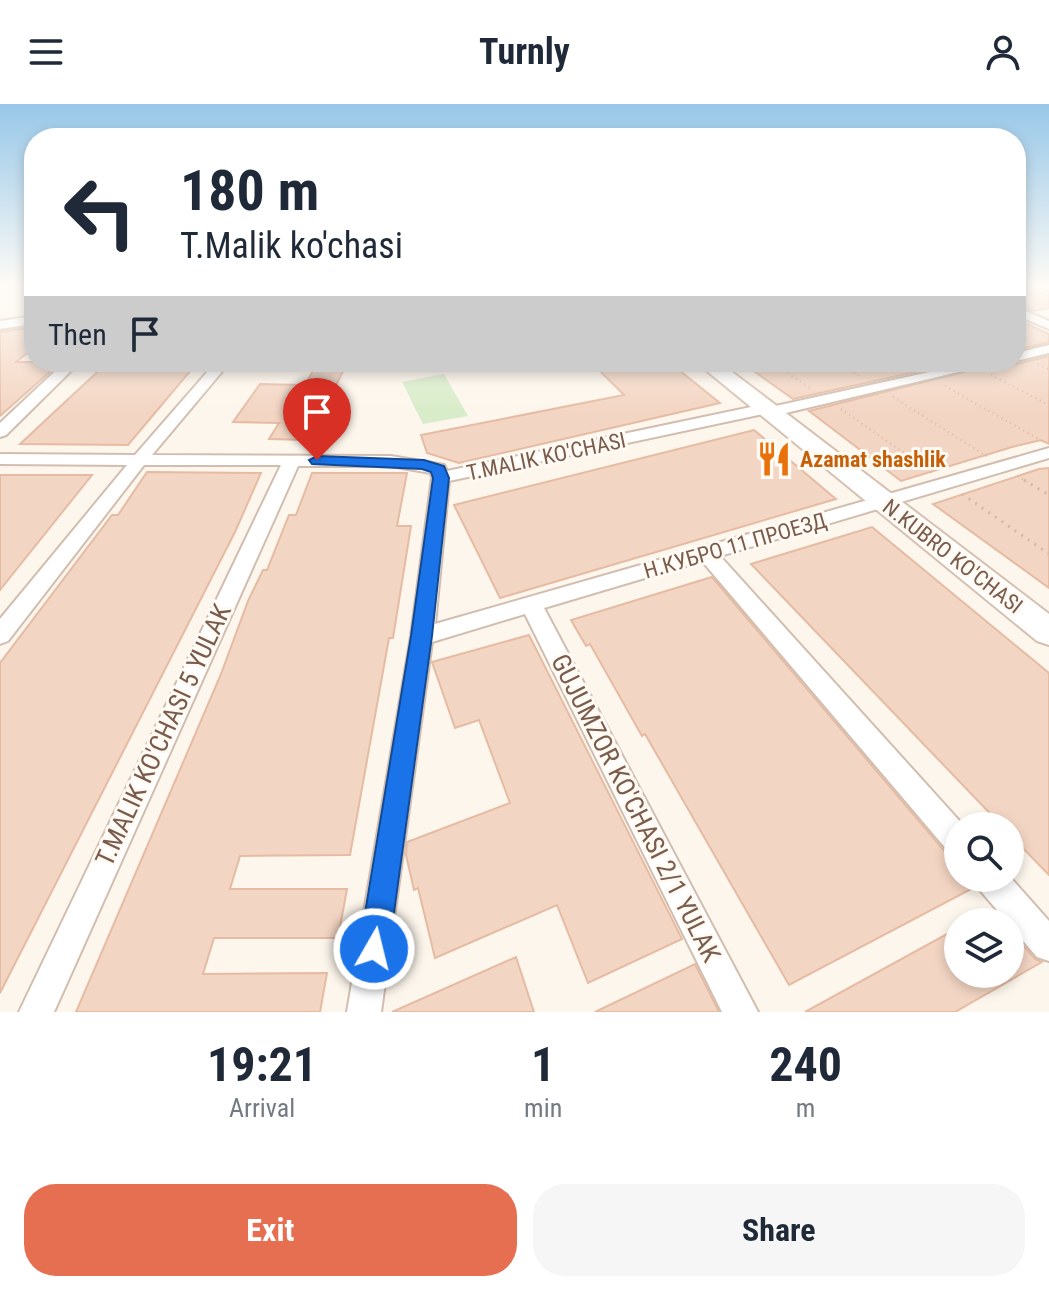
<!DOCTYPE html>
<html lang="en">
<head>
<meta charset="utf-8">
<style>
  body { margin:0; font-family:"Roboto Condensed",sans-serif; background:#f6f6f7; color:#1f2937; height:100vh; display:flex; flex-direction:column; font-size:30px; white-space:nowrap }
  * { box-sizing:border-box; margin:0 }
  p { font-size:26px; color:#747a83 }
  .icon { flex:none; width:44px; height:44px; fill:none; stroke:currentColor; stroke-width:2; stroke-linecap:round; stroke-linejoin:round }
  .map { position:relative; height:908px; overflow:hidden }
  .drawer { display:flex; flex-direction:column; background:#fff; flex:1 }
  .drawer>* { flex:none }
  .hud { position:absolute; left:24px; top:24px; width:1002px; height:244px; border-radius:32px; box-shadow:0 4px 12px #0003; background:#fff; color:#1f2937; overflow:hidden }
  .buttons { position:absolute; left:944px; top:708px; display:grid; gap:16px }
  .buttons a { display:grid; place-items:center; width:80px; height:80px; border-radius:50%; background:#fff; box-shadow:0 4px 12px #0003; font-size:40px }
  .pin { position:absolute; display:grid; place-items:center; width:68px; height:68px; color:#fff; margin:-82px -34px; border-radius:50% 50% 50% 0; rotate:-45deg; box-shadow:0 0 8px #0007 }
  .pin .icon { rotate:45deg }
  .me { position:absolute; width:88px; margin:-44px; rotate:8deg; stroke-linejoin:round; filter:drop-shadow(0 0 6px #0008) }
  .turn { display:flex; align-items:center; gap:28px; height:168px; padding:0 24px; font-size:36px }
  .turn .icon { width:104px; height:104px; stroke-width:2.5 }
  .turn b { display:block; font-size:56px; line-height:68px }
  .then { display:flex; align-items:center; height:76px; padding:0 24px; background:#0003; gap:16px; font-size:30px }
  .eta { display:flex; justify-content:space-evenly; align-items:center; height:136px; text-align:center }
  .eta b { font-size:48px; font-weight:700; line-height:56px }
  .cta { display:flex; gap:16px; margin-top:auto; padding:16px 24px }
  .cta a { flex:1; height:92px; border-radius:32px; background:#e76f51; color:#fff; font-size:32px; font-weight:700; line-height:92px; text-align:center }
  .cta a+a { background:#f6f6f7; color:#1f2937 }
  header { display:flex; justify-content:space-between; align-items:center; height:104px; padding:0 24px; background:#fff; font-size:36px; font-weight:700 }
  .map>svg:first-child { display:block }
</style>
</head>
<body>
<header><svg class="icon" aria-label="menu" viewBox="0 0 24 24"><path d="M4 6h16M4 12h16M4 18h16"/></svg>Turnly<svg class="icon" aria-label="person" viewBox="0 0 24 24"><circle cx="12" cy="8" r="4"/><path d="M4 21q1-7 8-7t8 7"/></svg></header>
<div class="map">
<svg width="1049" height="908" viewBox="0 0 1049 908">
  <rect width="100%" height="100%" fill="#fdf6ec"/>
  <polygon fill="#d8ecc9" points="444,270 468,312 423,320 402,278"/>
  <g fill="#f3d5c3" stroke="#e6bba3" stroke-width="2">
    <polygon points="1049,187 1049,204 1034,207 1016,200 1016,193"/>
    <polygon points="1016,215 1049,230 1049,238 1016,246"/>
    <polygon points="34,223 34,244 16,258 61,258 0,312 0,228"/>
    <polygon points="1049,252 1049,340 1041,336 1012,343 901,377 809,307 1003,258 1017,260"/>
    <polygon points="108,258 197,259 128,341 20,340"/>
    <polygon points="318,258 348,258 307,336 269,335 279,319 233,318 260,280 305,281"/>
    <polygon points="591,258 669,258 720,299 459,359 427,349 421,331 624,291"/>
    <polygon points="741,258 961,258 793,295"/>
    <polygon points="754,326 836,395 500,494 454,401"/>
    <polygon points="1049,364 1049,484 933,400 1039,365"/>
    <polygon points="147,368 261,369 235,428 0,889 0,559 112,411 118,411"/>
    <polygon points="312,369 407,369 397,422 411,422 393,534 389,534 350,751 240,752 230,785 347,785 338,834 214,834 203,870 327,869 320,908 76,908 221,570 248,497 263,466 267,466 289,411 296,411"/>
    <polygon points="0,371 92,371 0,486"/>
    <polygon points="872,423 1049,569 1049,771 1010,731 1010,722 1002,722 751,460"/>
    <polygon points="712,473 946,749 958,755 958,774 972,774 975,783 789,881 645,630 642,632 590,540 586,542 571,516"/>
    <polygon points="529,531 682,835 588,879 557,801 435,854 418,784 414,786 406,751 407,738 510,699 479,616 455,624 432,558"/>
    <polygon points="958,824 958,870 1010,870 1010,826 1035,855 1042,858 955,908 805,908"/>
    <polygon points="516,853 534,908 392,908"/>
    <polygon points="695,860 719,908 595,908"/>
  </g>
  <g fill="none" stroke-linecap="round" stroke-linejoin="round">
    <g stroke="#d1beb0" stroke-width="4">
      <g id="street">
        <polygon points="1042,181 1041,183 1016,188 1016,182"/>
        <polygon points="1016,203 1049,217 1049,225 1016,211"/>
        <polygon points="34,212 34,220 0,225 0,217"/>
        <polygon points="1049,241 1049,249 1016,257 1016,249"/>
        <polygon points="65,258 80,258 6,331 0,333 0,319"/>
        <polygon points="216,258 230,258 152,351 391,352 444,361 447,367 765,300 771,303 975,258 1000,258 769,313 763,310 449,377 435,520 1049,344 1049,354 720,452 964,722 958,722 958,752 948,747 702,457 544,504 758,908 722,908 525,510 432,538 381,908 347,908 411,532 432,374 431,369 391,362 298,362 54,908 19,908 281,361 144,361 8,537 0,540 0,515 127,361 0,360 0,350 135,351"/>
        <polygon points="1010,773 1049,817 1049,857 1037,853 979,785 975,774"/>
      </g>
    </g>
    <g stroke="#d6c0b0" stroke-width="4">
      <polygon id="secondary" points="696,258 719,258 1049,510 1049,541 1037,537"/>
    </g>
    <g stroke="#d9b8a5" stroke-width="2" stroke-dasharray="1 4" stroke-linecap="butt">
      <polyline points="1034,195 1043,199"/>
      <polyline points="771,258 811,285"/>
      <polyline points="837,258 863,274"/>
      <polyline points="903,258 910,262"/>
      <polyline points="1038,260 1049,266"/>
      <polyline points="991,271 1049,301"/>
      <polyline points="945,282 1042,337"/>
      <polyline points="893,293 988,353"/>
      <polyline points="841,305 933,369"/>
      <polyline points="1018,372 1027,378"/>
    </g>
    <g stroke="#d9b8a5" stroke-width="3" stroke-dasharray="2 6" stroke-linecap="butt">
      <polyline points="1024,376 1049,391"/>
      <polyline points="962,390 1049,450"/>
    </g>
    <use href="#street" fill="#fff" fill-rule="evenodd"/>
    <use href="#secondary" fill="#fff" fill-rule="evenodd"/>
  </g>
  <linearGradient id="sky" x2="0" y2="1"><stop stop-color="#97c7e8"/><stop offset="0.59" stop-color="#fefbf6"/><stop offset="1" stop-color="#fefbf6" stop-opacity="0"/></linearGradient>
  <rect width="1049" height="308" fill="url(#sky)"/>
  <polygon fill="#1a73e8" stroke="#114b97" stroke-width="2" points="317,352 424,356 444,362 449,374 432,532 389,845 384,856 374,860 363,856 359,845 411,532 433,374 431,368 422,365 312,360 309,356"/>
  <defs>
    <g id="restaurant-bare" transform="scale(2.76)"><path d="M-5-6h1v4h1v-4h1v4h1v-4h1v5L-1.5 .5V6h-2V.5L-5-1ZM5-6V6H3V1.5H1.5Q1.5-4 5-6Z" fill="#e8710a" stroke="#fffaf3" stroke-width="2.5" paint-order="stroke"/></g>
  </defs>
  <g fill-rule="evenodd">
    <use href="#restaurant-bare" x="774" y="355"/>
  </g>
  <g text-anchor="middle" stroke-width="6" stroke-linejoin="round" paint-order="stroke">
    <g font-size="22" fill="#7a5c4d" stroke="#fffaf3">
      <text transform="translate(546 352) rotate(-12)" y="8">T.MALIK KO'CHASI</text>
      <text transform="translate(735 441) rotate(-16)" y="8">Н.КУБРО 11 ПРОЕЗД</text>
      <text transform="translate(953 452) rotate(38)" y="8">N.KUBRO KO'CHASI</text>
    </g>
    <g font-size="22" font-weight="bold" fill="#c56008" stroke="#fffaf3" text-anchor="start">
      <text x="800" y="363">Azamat shashlik</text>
    </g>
    <g font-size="26" fill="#7a5c4d" stroke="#fffaf3">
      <text transform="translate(163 631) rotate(-65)" y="9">T.MALIK KO'CHASI 5 YULAK</text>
      <text transform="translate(636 704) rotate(63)" y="9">GUJUMZOR KO'CHASI 2/1 YULAK</text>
    </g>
  </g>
</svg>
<div class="buttons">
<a><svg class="icon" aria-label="search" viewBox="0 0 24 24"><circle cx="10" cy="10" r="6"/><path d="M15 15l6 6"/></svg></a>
<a><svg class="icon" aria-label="layers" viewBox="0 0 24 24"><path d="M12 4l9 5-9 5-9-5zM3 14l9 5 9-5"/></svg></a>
</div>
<div class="pin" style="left:317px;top:356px;background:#d93025"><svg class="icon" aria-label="arrive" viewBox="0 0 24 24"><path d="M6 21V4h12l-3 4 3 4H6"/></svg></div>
<svg class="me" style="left:374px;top:845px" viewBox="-20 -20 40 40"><circle r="17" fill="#1a73e8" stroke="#fff" stroke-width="3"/><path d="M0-11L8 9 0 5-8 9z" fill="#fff"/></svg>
<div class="hud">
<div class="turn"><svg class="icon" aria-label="left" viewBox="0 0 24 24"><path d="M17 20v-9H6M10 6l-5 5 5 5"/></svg><div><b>180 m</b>T.Malik ko'chasi</div></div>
<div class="then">Then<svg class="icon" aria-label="arrive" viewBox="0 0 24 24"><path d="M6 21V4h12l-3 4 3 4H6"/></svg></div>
</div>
</div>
<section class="drawer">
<div class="eta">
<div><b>19:21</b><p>Arrival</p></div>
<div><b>1</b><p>min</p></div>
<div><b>240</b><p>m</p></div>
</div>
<div class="cta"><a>Exit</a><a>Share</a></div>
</section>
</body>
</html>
